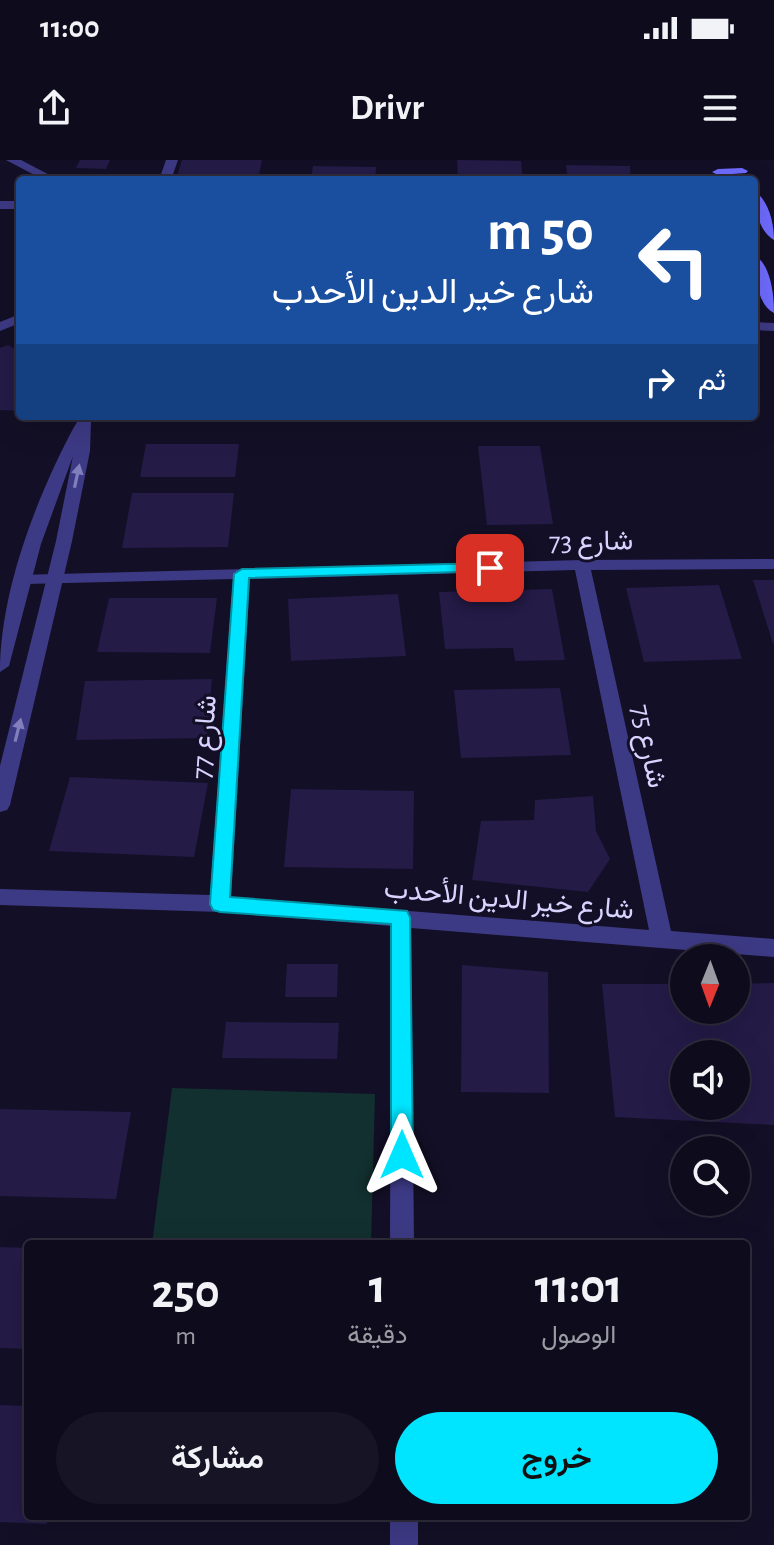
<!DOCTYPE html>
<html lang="ar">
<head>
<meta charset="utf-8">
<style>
  body { margin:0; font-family:"Alegreya Sans",Vazirmatn,sans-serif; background:#171425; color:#f1f3f6; direction:rtl; height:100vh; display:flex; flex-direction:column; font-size:30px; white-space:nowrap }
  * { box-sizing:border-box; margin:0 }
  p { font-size:26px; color:#9b9ba3 }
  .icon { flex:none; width:44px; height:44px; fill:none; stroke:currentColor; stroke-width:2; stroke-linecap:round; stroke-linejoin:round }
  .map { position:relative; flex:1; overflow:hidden; direction:ltr }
  .side { position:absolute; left:24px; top:1080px; width:726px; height:280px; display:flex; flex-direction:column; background:#0e0b1c; border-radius:8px; box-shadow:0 8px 32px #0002,0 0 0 2px #2e2b3b; direction:rtl }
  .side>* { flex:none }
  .banner { position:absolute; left:16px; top:16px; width:742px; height:244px; border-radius:8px; box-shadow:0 8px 32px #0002,0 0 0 2px #2e2b3b; direction:rtl; background:#1a4fa0; color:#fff; overflow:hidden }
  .needle { width:52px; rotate:181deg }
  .tools { position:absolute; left:670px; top:784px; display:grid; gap:16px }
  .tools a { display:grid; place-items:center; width:80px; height:80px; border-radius:50%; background:#0e0b1c; box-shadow:0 8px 32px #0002,0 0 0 2px #2e2b3b; font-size:40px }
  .pin { position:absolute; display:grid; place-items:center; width:68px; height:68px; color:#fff; margin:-34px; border-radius:16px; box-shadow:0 4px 12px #0006 }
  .me { position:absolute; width:88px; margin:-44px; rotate:0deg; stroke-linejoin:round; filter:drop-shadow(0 0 6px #0008) }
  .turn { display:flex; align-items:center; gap:28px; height:168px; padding:0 32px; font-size:36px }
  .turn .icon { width:104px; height:104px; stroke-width:2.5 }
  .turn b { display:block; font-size:56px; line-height:68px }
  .then { display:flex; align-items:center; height:76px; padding:0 32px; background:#0003; gap:16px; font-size:30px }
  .eta { display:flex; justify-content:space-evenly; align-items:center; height:136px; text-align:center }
  .eta b { font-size:48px; font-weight:600; line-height:56px }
  .primary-button { display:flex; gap:16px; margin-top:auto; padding:16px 32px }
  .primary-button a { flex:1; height:92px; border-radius:48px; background:#00e5ff; color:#111; font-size:32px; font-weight:600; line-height:92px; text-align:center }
  .primary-button a+a { background:#171425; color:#f1f3f6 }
  .status { display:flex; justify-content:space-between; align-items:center; height:56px; padding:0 40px; background:#0e0b1c; direction:ltr }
  .status svg { height:22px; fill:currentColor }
  header { display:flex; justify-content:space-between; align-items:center; height:104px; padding:0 32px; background:#0e0b1c; font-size:36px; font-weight:600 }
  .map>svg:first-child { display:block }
</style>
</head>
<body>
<div class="status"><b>11:00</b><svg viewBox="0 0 49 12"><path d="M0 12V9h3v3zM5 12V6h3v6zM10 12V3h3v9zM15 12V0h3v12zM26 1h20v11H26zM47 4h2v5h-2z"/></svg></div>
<header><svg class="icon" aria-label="menu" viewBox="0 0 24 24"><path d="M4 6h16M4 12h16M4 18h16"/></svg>Drivr<svg class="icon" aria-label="share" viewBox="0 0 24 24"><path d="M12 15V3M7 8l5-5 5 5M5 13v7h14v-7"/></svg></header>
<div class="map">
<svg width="774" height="1385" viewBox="0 0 774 1385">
  <rect width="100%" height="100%" fill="#130f26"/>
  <polygon fill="#12302f" points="172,928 375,934 371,1084 152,1084"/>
  <g fill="#241b47" fill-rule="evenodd">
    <polygon points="80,0 110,0 106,9 76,8"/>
    <polygon points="182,0 262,0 258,20 176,20"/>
    <polygon points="457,0 521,1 523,20 458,20"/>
    <polygon points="566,5 630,6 631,20 568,20"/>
    <polygon points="313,6 376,7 375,20 311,20"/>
    <polygon points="8,185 20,192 20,251 0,250 0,188"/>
    <polygon points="146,284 239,284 235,317 140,317"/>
    <polygon points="478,286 540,286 553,364 487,365"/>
    <polygon points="132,333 234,333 228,387 122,388"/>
    <polygon points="753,420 774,420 774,484 773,484"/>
    <polygon points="719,425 742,499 644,502 626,428"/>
    <polygon points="552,429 565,500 515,501 513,488 445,489 439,432"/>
    <polygon points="398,434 406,496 291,501 288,439"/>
    <polygon points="109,438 217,438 210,493 97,492"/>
    <polygon points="212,519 207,578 76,580 85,521"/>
    <polygon points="560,528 571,595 461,598 454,530"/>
    <polygon points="70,617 208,623 194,697 49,691"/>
    <polygon points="291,629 414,631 413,709 284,707"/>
    <polygon points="593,636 596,671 610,699 588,732 472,720 481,661 534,660 535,640"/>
    <polygon points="287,804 338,804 337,837 285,837"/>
    <polygon points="462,805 548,812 549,933 461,932"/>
    <path d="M 774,823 L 774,965 L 615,957 L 602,824 L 684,824 L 684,850 L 736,850 L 736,824 ZM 684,894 L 736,894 L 736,946 L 684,946 Z"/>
    <polygon points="226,862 339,863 337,899 222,898"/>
    <polygon points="0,949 131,952 116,1039 0,1036"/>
    <polygon points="0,1087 28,1088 28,1189 0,1188"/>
    <polygon points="0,1245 28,1246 28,1356 48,1356 47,1364 0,1362"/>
  </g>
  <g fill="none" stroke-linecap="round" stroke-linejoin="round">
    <g fill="#3d3a85" fill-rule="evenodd">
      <polygon points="166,0 178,0 171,20 159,20"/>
      <path d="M 774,399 L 774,409 L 591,410 L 671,771 L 774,779 L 774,797 L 411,768 L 414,1084 L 390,1084 L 391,766 L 220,752 L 0,745 L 0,729 L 210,735 L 233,419 L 25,424 L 19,423 L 17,419 L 19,415 L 582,400 ZM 575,410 L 649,770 L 231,737 L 250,419 Z"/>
      <rect x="390" y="1356" width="28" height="29"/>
    </g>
    <g fill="#3d3a85" fill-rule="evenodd">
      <polygon points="6,0 21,0 59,20 44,20"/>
      <rect x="0" y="41" width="20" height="8"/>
      <polygon points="20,154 20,163 0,171 0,162"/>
      <polygon points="754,162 774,163 774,171 754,170"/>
      <path d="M 84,258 L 91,262 L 90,291 L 72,381 L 10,645 L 7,650 L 0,652 L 0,606 L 56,381 L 73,296 L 41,384 L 9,506 L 0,512 C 0,432 36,338 74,267 L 79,259 Z"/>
    </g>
    <g fill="#6f6bff" fill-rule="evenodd">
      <polygon points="742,8 748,11 746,13 718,15 712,12 718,9"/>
      <path d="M 754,31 C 769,40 774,64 774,80 C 759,72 754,47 754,31 Z"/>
      <path d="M 754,95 C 771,104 774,135 774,153 C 757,145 754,113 754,95 Z"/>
    </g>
  </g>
  <defs><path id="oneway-solid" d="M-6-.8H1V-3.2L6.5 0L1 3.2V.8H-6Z" transform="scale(2)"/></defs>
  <g fill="#837fbc">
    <use href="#oneway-solid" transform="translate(77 316) rotate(-78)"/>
    <use href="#oneway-solid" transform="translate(18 570) rotate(-76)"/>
  </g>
  <polygon fill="#00e5ff" stroke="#0095a6" stroke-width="2" points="490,403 495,404 495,411 249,418 230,737 407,751 410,757 413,995 410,1002 402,1005 394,1002 391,995 391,764 220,752 213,750 210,744 234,414 242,409"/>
  <g text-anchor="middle" stroke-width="6" stroke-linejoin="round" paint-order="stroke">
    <g font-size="28" fill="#d9d4ff" stroke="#130f26">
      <text transform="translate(591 380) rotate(-1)" y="10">شارع 73</text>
      <text transform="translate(203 577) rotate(-86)" y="10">شارع 77</text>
      <text transform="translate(650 586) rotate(78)" y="10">شارع 75</text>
      <text transform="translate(509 738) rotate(5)" y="10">شارع خير الدين الأحدب</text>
    </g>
  </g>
</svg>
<div class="tools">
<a><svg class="needle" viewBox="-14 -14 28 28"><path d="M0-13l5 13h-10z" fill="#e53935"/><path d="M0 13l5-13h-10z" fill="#9b9ba3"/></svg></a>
<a><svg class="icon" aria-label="sound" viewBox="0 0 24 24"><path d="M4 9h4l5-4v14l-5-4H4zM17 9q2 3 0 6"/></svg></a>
<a><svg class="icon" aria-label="search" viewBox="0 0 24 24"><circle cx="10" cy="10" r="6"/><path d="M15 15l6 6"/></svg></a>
</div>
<div class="pin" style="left:490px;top:408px;background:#d93025"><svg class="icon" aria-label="arrive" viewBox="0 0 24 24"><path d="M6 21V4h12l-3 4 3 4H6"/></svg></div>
<svg class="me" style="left:402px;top:995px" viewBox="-20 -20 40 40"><path d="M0-17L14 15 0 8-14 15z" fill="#00e5ff" stroke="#fff" stroke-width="4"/></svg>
<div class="banner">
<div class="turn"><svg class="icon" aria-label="left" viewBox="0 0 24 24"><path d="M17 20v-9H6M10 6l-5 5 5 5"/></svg><div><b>50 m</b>شارع خير الدين الأحدب</div></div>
<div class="then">ثم<svg class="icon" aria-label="right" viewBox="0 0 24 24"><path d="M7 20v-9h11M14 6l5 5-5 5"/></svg></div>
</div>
<section class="side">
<div class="eta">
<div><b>11:01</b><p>الوصول</p></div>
<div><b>1</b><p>دقيقة</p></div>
<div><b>250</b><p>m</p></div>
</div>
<div class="primary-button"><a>خروج</a><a>مشاركة</a></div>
</section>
</div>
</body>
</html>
